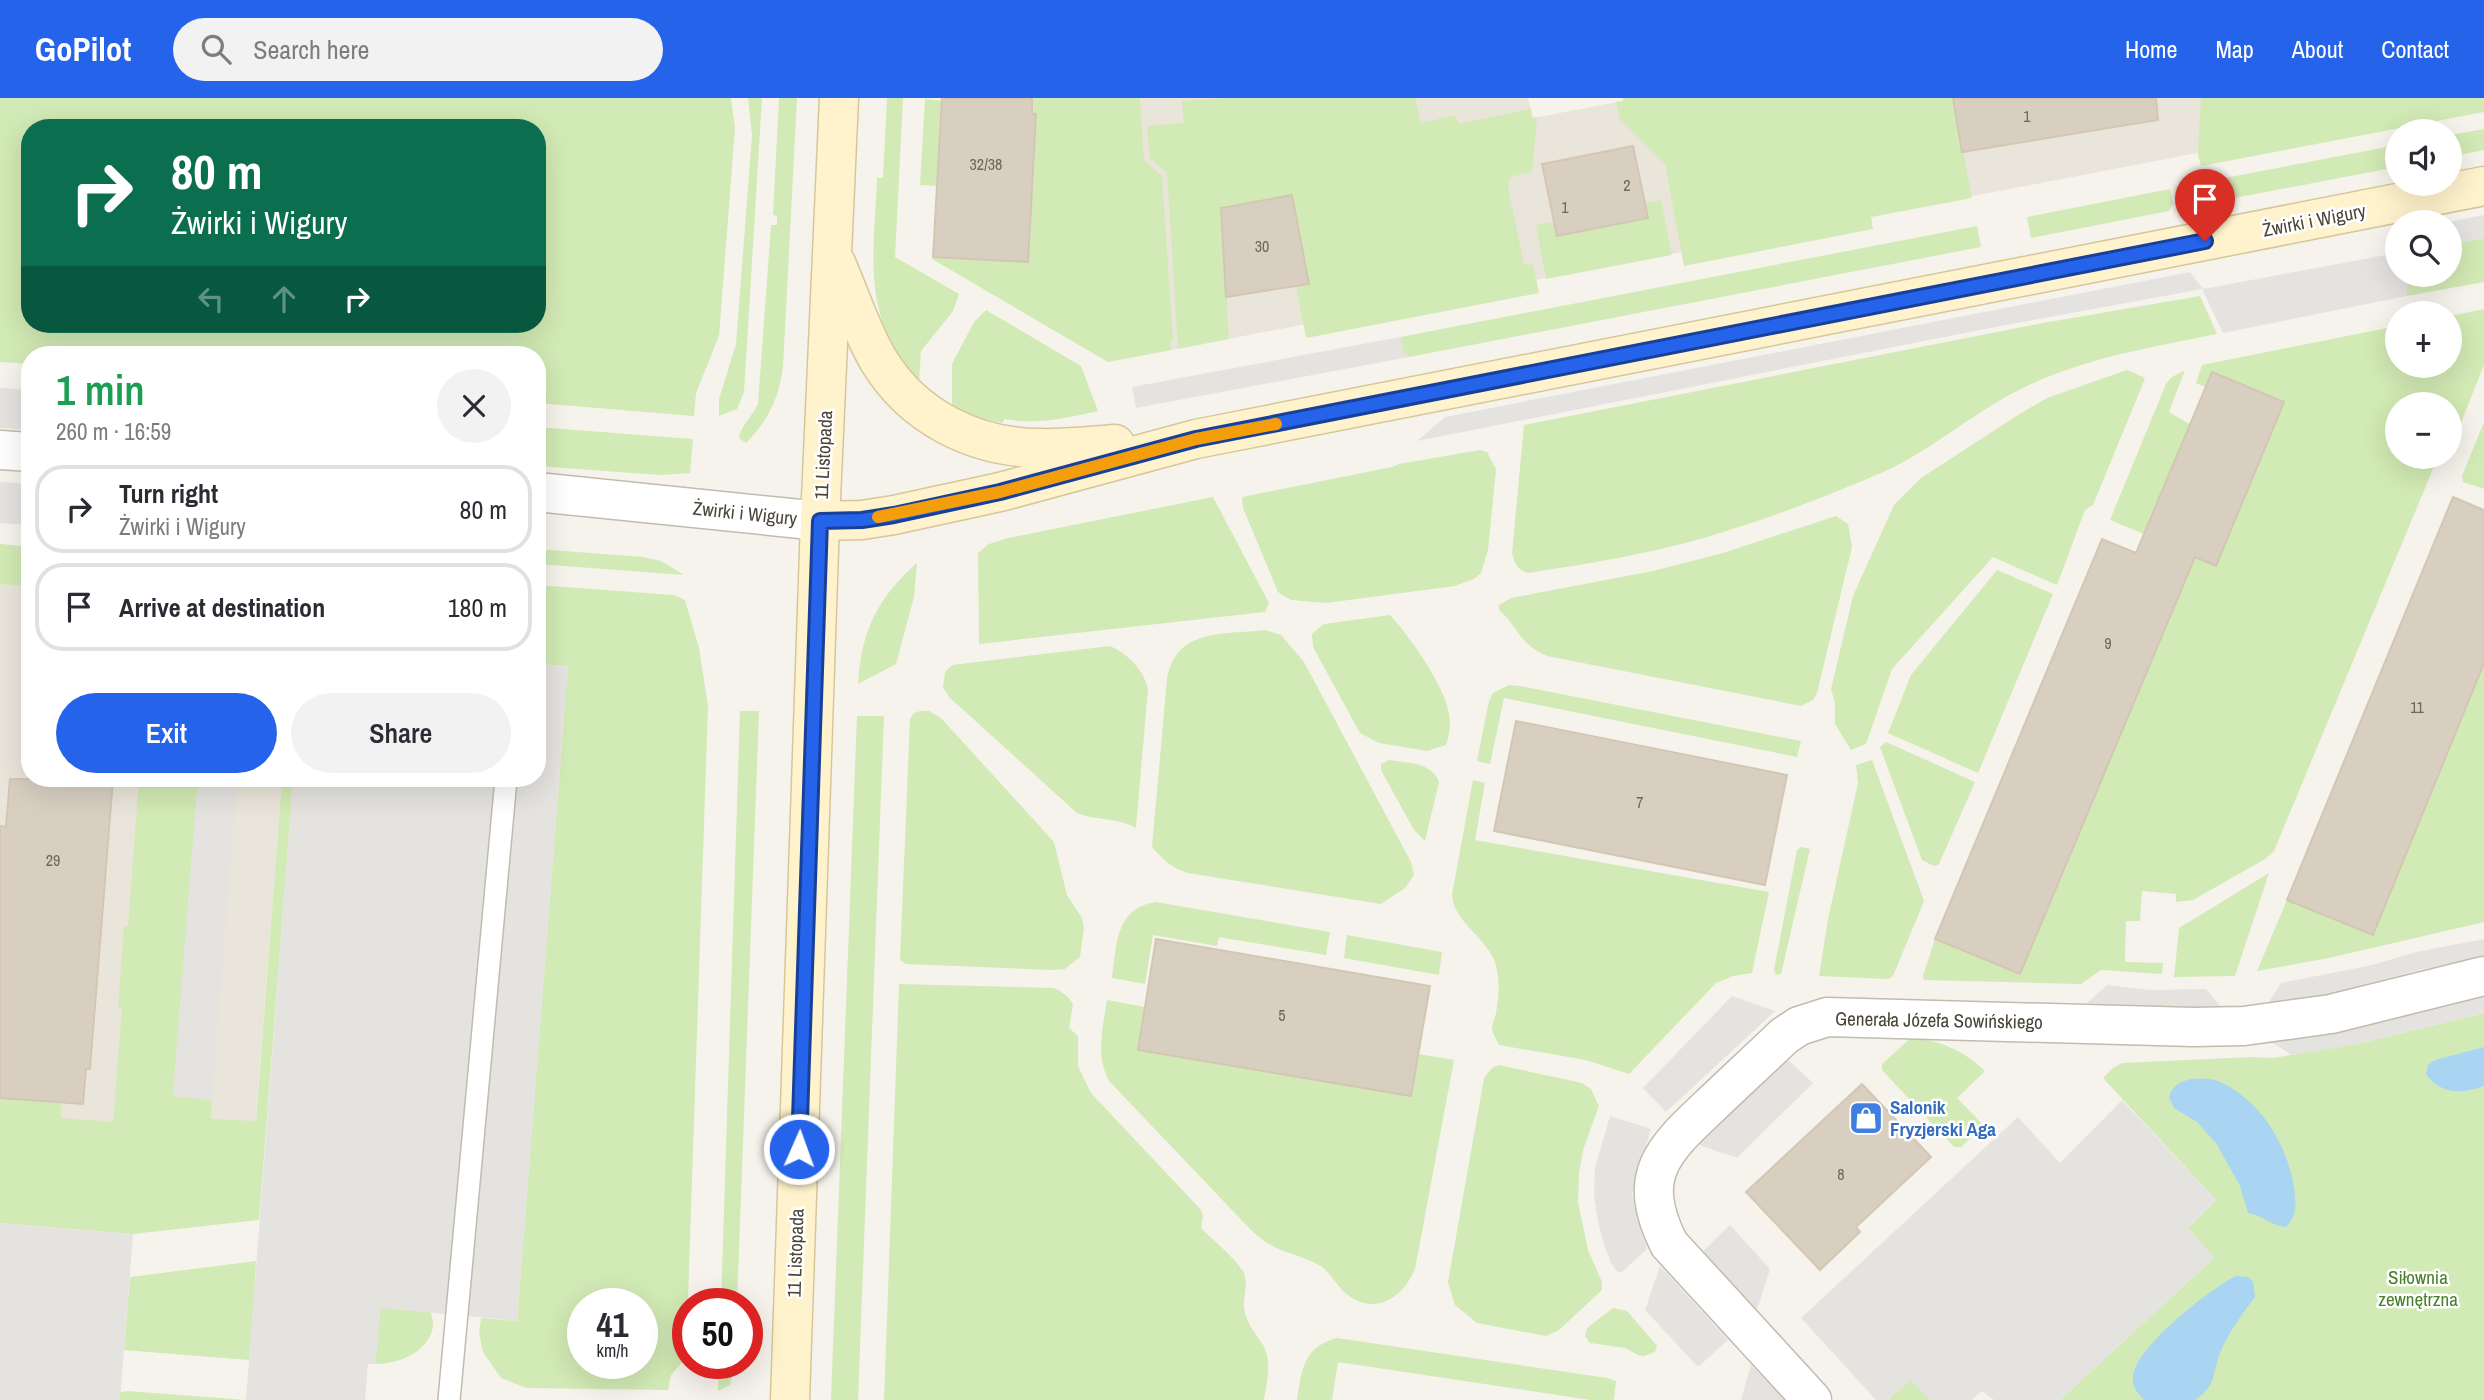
<!DOCTYPE html>
<html lang="en">
<head>
<meta charset="utf-8">
<style>
  body { margin:0; font-family:"Archivo Narrow",sans-serif; background:#f2f2f3; color:#2b2b33; height:100vh; display:flex; flex-direction:column; font-size:26px; white-space:nowrap }
  * { box-sizing:border-box; margin:0 }
  p { font-size:23px; color:#7c7c81 }
  .icon { flex:none; width:38px; height:38px; fill:none; stroke:currentColor; stroke-width:2; stroke-linecap:round; stroke-linejoin:round }
  .map { position:relative; flex:1; overflow:hidden }
  .drawer { position:absolute; left:21px; top:248px; width:525px; height:441px; display:flex; flex-direction:column; background:#fff; border-radius:28px; box-shadow:0 7px 28px #0002 }
  .drawer>* { flex:none }
  .top-card { position:absolute; left:21px; top:21px; width:525px; height:214px; border-radius:28px; box-shadow:0 7px 28px #0002; background:#0b6e4f; color:#fff; overflow:hidden }
  .buttons { position:absolute; left:2385px; top:21px; display:grid; gap:14px }
  .buttons a { display:grid; place-items:center; width:77px; height:77px; border-radius:50%; background:#fff; box-shadow:0 7px 28px #0002; font-size:35px }
  .speed { position:absolute; left:567px; top:1190px; display:flex; gap:14px; font-size:35px; font-weight:700; text-align:center }
  .speed>* { display:grid; place-content:center; width:91px; height:91px; border-radius:50%; background:#fff; box-shadow:0 7px 28px #0002; line-height:1 }
  .speed small { font-size:18px; font-weight:400 }
  .speed .limit { border:10px solid #d22; background:#fff; color:#111 }
  .pin { position:absolute; display:grid; place-items:center; width:60px; height:60px; color:#fff; margin:-72px -30px; border-radius:50% 50% 50% 0; rotate:-45deg; box-shadow:0 0 7px #0007 }
  .pin .icon { rotate:45deg }
  .me { position:absolute; width:77px; margin:-38px; rotate:2deg; stroke-linejoin:round; filter:drop-shadow(0 0 5px #0008) }
  .turn { display:flex; align-items:center; gap:24px; height:147px; padding:0 35px; font-size:32px }
  .turn .icon { width:91px; height:91px; stroke-width:2.5 }
  .turn b { display:block; font-size:49px; line-height:60px }
  .lanes { display:flex; align-items:center; height:66px; padding:0 35px; background:#0003; justify-content:center; gap:35px; direction:ltr }
  .lanes .off { opacity:.35 }
  .round { display:grid; place-items:center; flex:none; width:74px; height:74px; border-radius:37px; background:#f2f2f3 }
  .overview { display:flex; align-items:center; justify-content:space-between; height:119px; padding:0 35px }
  h1 { font-size:42px; font-weight:600; line-height:52px; color:#1e9e55 }
  .button { display:flex; gap:14px; margin-top:auto; padding:14px 35px }
  .button a { flex:1; height:80px; border-radius:42px; background:#2563eb; color:#fff; font-size:28px; font-weight:600; line-height:80px; text-align:center }
  .button a+a { background:#f2f2f3; color:#2b2b33 }
  ul { padding:0; list-style:none }
  li { display:flex; align-items:center; gap:21px; height:88px; margin:0 14px 10px; padding:0 21px; border:4px solid #e1e1e2; border-radius:28px }
  li div { flex:1 }
  li b { display:block; font-size:26px }
  li em { font-style:normal }
  header { display:flex; align-items:center; gap:42px; box-sizing:border-box; height:98px; padding:0 35px; background:#2563eb; color:#fff }
  header strong { font-size:33px }
  nav { display:flex; gap:38px; margin-inline-start:auto; font-size:24px }
  .search { width:490px; height:63px; background:#f2f2f3; display:flex; align-items:center; gap:18px; box-sizing:border-box; padding:0 24px; border-radius:38px; color:#7c7c81; font-size:26px }
  .map>svg:first-child { display:block }
</style>
</head>
<body>
<header>
<strong>GoPilot</strong>
<div class="search"><svg class="icon" aria-label="search" viewBox="0 0 24 24"><circle cx="10" cy="10" r="6"/><path d="M15 15l6 6"/></svg>Search here</div>
<nav><a>Home</a><a>Map</a><a>About</a><a>Contact</a></nav>
</header>
<div class="map">
<svg width="2484" height="1302" viewBox="0 0 2484 1302">
  <rect width="100%" height="100%" fill="#f6f3ec"/>
  <g fill="#eae5da">
    <polygon points="1116,0 1528,0 1533,20 1623,3 1623,0 2484,0 1108,264"/>
    <polygon points="0,446 30,449 30,681 282,681 253,1056 0,1037"/>
  </g>
  <g fill="#d2eab5" fill-rule="evenodd">
    <path d="M 0,0 L 731,0 L 735,30 L 719,238 L 696,295 L 694,318 L 537,305 L 537,257 L 30,257 L 30,266 L 0,264 ZM 30,30 L 537,30 L 537,226 L 30,226 Z"/>
    <polygon points="748,0 762,0 744,294 737,311 719,318 719,301 736,246 752,37"/>
    <path d="M 779,0 L 797,0 L 783,269 C 779,300 768,323 746,345 L 739,340 C 740,329 753,317 758,306 L 771,127 L 777,127 L 777,118 L 773,117 Z"/>
    <path d="M 887,0 L 903,0 L 895,159 L 959,196 L 953,213 L 921,253 L 919,284 C 860,218 874,162 877,80 L 883,80 Z"/>
    <polygon points="1032,0 1140,0 1144,62 1162,78 1173,242 1170,243 1171,252 1108,264 932,161 933,159 1028,164 1036,17 1032,16"/>
    <polygon points="1229,0 1415,0 1421,25 1456,17 1458,26 1531,11 1532,20 1537,19 1532,74 1510,79 1508,89 1524,167 1533,166 1539,195 1306,240 1296,188 1291,97 1221,110 1229,241 1178,251 1167,75 1150,60 1147,28 1184,25 1182,3"/>
    <polygon points="1623,0 1975,0 1954,4 1972,100 1871,119 1873,131 1684,168 1665,66 1620,21 1616,4 1624,3"/>
    <polygon points="2201,0 2484,0 2484,14 2201,68 2198,56"/>
    <polygon points="925,1 944,3 937,88 920,87"/>
    <polygon points="2484,31 2484,52 2450,59 2450,37"/>
    <polygon points="2397,47 2397,69 2208,105 2202,100 2199,85"/>
    <polygon points="2170,91 2173,106 2169,113 2031,140 2027,119"/>
    <polygon points="1661,102 1672,157 1546,181 1536,127 1554,124 1557,138 1647,120 1645,105"/>
    <polygon points="1977,128 1981,149 1409,259 1403,254 1400,239"/>
    <polygon points="2484,140 2484,184 2407,198 2407,177 2450,177 2450,146"/>
    <path d="M 2200,198 L 2217,236 C 2148,250 2078,261 2015,294 C 1969,318 1930,353 1883,374 C 1826,399 1765,422 1704,440 C 1647,456 1587,466 1528,475 C 1517,471 1515,467 1512,455 L 1524,327 L 2043,225 Z"/>
    <polygon points="2484,211 2484,267 2451,350 2450,306 2398,306 2398,359 2438,359 2274,753 2265,761 2193,802 2176,804 2176,796 2142,793 2140,823 2126,823 2125,864 2163,865 2162,876 2101,872 2081,886 1924,882 1923,878 1935,841 2020,876 2195,459 2284,304 2213,274 2206,289 2196,285 2202,267 2397,228 2398,268 2450,268 2450,218"/>
    <path d="M 986,212 L 1081,268 L 1098,313 C 1067,320 1037,327 1004,321 L 1003,325 L 982,321 L 952,308 L 952,266 L 974,224 Z"/>
    <polygon points="2127,272 2145,280 2144,283 2093,407 2085,412 2057,487 1993,459 1892,571 1866,646 1851,652 1835,626 1835,605 1831,591 1853,498 1894,407 1921,380 2018,317 2047,300"/>
    <polygon points="2185,272 2169,314 2191,327 2144,436 2110,422 2166,286 2172,279"/>
    <polygon points="2484,324 2484,391 2463,384 2462,378"/>
    <polygon points="537,329 693,341 690,375 660,377 537,368"/>
    <polygon points="1480,352 1487,354 1496,371 1488,452 1481,475 1474,481 1455,488 1326,505 1291,502 1278,494 1243,410 1242,399 1392,369 1399,366"/>
    <polygon points="1213,399 1269,505 1265,514 979,546 978,455 989,446 1008,440"/>
    <path d="M 1836,418 L 1848,426 L 1852,449 L 1817,595 L 1813,602 L 1801,608 L 1547,558 C 1518,545 1520,531 1499,512 L 1499,507 L 1511,500 L 1653,473 L 1723,455 Z"/>
    <polygon points="0,446 30,449 30,488 0,486"/>
    <polygon points="537,451 644,459 661,463 684,477 537,466"/>
    <path d="M 917,465 L 914,499 L 896,566 L 858,586 C 861,534 877,500 917,465 Z"/>
    <polygon points="1997,472 2053,496 1978,675 1888,635 1911,577"/>
    <path d="M 537,487 L 674,497 L 685,502 L 699,550 L 708,608 L 686,1260 L 671,1277 L 668,1292 L 526,1290 L 501,1280 L 483,1254 L 479,1235 L 481,1220 L 517,1223 L 568,568 L 537,566 ZM 583,1206 L 642,1206 L 642,1265 L 583,1265 Z"/>
    <path d="M 1390,517 C 1410,539 1451,595 1450,625 C 1450,632 1448,640 1446,647 L 1427,653 L 1379,645 L 1360,635 L 1313,549 L 1312,536 L 1324,526 Z"/>
    <path d="M 1265,532 L 1281,537 L 1304,564 L 1411,764 L 1414,777 L 1405,790 L 1381,806 L 1188,775 C 1172,770 1163,762 1152,749 L 1167,581 C 1176,530 1223,537 1265,532 Z"/>
    <path d="M 1110,548 C 1127,555 1144,572 1148,591 L 1136,730 C 1116,719 1097,723 1077,715 L 949,599 L 943,589 L 945,574 L 952,567 Z"/>
    <polygon points="2484,565 2484,824 2329,860 2257,873 2287,802 2373,836"/>
    <polygon points="1509,587 1520,588 1801,643 1797,659 1504,600 1490,666 1477,663 1489,603 1493,595"/>
    <polygon points="740,613 759,613 737,1206 721,1206"/>
    <polygon points="920,613 929,613 941,620 1054,744 1067,797 1082,820 1084,830 1080,859 1065,871 1052,872 906,866 900,862 910,621 914,615"/>
    <polygon points="857,618 884,618 858,1302 831,1302"/>
    <polygon points="1886,644 1975,684 1939,766 1934,768 1922,762 1880,649"/>
    <path d="M 1389,662 C 1407,665 1432,664 1439,684 L 1425,743 L 1414,732 L 1381,672 L 1381,666 Z"/>
    <polygon points="1872,662 1924,803 1893,878 1888,881 1819,878 1828,821 1858,685 1856,667"/>
    <polygon points="139,681 198,681 173,998 212,1002 211,1021 256,1023 282,681 485,681 293,684 259,1122 133,1136 0,1125 0,1000 61,1005 61,1020 113,1024 122,910 118,910 124,829 128,828"/>
    <path d="M 1473,682 L 1485,685 L 1475,742 L 1769,794 L 1752,875 L 1733,878 L 1716,885 L 1629,976 L 1586,962 L 1499,947 C 1497,942 1493,937 1492,931 C 1492,927 1495,920 1496,915 C 1499,897 1501,877 1493,860 C 1482,836 1453,823 1452,796 Z"/>
    <polygon points="1801,749 1810,751 1781,876 1776,877 1774,872 1797,752"/>
    <polygon points="2269,775 2235,878 2174,879 2179,830"/>
    <path d="M 1156,804 L 1330,834 L 1326,857 L 1219,839 L 1217,848 L 1153,837 L 1145,886 L 1112,880 C 1117,847 1115,810 1156,804 Z"/>
    <polygon points="1347,837 1442,854 1439,877 1344,860"/>
    <path d="M 899,886 L 1054,890 C 1063,894 1068,898 1073,906 L 1069,930 L 1078,938 L 1078,968 L 1091,995 L 1201,1112 L 1203,1118 L 1201,1130 C 1213,1142 1234,1159 1243,1173 C 1249,1184 1243,1199 1244,1210 C 1246,1225 1254,1233 1261,1244 C 1273,1260 1267,1284 1264,1302 L 884,1302 Z"/>
    <path d="M 1107,902 L 1145,909 L 1139,952 L 1410,998 L 1418,956 L 1454,962 L 1415,1171 C 1401,1203 1372,1219 1343,1193 C 1334,1184 1328,1171 1317,1166 C 1290,1152 1277,1157 1251,1132 L 1109,983 C 1095,957 1103,930 1107,902 Z"/>
    <polygon points="2484,915 2484,1302 2060,1302 2214,1160 2188,1130 2216,1102 2103,980 2113,970 2122,965 2252,959 2273,960 2357,946"/>
    <path d="M 1912,939 C 1942,944 1963,952 1985,973 L 1957,1000 L 1984,1028 L 1961,1049 L 1954,1049 L 1882,972 L 1882,966 Z"/>
    <polygon points="1499,967 1582,985 1591,991 1599,1008 1584,1049 1579,1074 1578,1104 1588,1152 1602,1184 1602,1192 1559,1232 1546,1238 1477,1225 1455,1207 1448,1184 1484,980 1492,970"/>
    <path d="M 256,1163 L 254,1200 L 429,1207 C 430,1214 434,1223 433,1229 C 428,1255 398,1266 375,1266 L 379,1225 L 253,1217 L 249,1262 L 124,1252 L 130,1179 Z"/>
    <polygon points="1613,1210 1627,1213 1657,1248 1655,1254 1644,1258 1638,1257 1625,1250 1590,1245 1585,1238 1587,1230"/>
    <path d="M 1337,1240 L 1607,1280 L 1616,1283 L 1614,1302 L 1590,1302 L 1338,1264 L 1332,1302 L 1297,1302 C 1302,1271 1303,1249 1337,1240 Z"/>
    <polygon points="719,1265 735,1265 730,1287 718,1293"/>
    <polygon points="1910,1281 1930,1302 1888,1302"/>
    <polygon points="127,1293 246,1302 120,1302 120,1294"/>
  </g>
  <g fill="#e5e3e0">
    <polygon points="2484,117 2484,140 2450,146 2450,124 2448,124"/>
    <polygon points="2397,155 2398,177 2407,177 2407,198 2223,235 2202,191 1990,230 1417,343 1445,319 2190,174 2203,191"/>
    <polygon points="1400,239 1403,254 1409,259 1136,310 1132,289"/>
    <polygon points="0,290 30,292 30,332 0,330"/>
    <polygon points="0,384 30,386 30,427 0,425"/>
    <polygon points="537,566 568,568 517,1223 381,1210 375,1266 368,1266 365,1302 246,1302 293,681 537,681"/>
    <polygon points="198,681 237,681 212,1002 173,998"/>
    <polygon points="2484,841 2484,859 2423,871 2322,898 2267,907 2281,885 2372,867 2416,854"/>
    <polygon points="2107,887 2151,892 2206,891 2221,909 2176,912 2087,905"/>
    <polygon points="2484,895 2484,915 2357,946 2292,957 2266,941"/>
    <polygon points="1732,898 1775,913 1666,1014 1643,990"/>
    <polygon points="1787,961 1813,985 1737,1060 1699,1047 1703,1039"/>
    <polygon points="2122,1002 2216,1102 2188,1130 2214,1160 2060,1302 1994,1302 1982,1293 1972,1302 1930,1302 1910,1282 1888,1302 1876,1302 1801,1220 2018,1019 2060,1065"/>
    <polygon points="1610,1018 1651,1031 1632,1096 1639,1127 1647,1151 1623,1173 1618,1175 1611,1165 1604,1146 1598,1124 1594,1097 1595,1070"/>
    <polygon points="0,1125 133,1136 120,1302 0,1302"/>
    <polygon points="1730,1127 1770,1171 1756,1215 1702,1154"/>
    <polygon points="1660,1168 1728,1242 1698,1269 1645,1212"/>
    <polygon points="1751,1267 1785,1302 1741,1302"/>
  </g>
  <g fill="#a9d4f2">
    <path d="M 2484,949 L 2484,988 C 2462,996 2441,997 2426,976 L 2428,967 L 2435,962 Z"/>
    <path d="M 2191,981 C 2200,981 2210,980 2218,983 C 2260,1001 2287,1046 2294,1089 C 2296,1106 2298,1116 2286,1129 C 2272,1128 2262,1117 2248,1115 L 2240,1088 L 2216,1045 L 2197,1024 L 2174,1010 L 2169,999 C 2173,987 2179,984 2191,981 Z"/>
    <path d="M 2236,1178 L 2248,1179 L 2253,1184 L 2255,1199 C 2242,1216 2228,1235 2220,1255 C 2212,1276 2217,1287 2195,1302 L 2144,1302 C 2137,1294 2132,1289 2133,1278 C 2136,1249 2210,1191 2236,1178 Z"/>
  </g>
  <g fill="#d8cfc1" stroke="#d3c7b4" stroke-width="2">
    <polygon points="942,0 1032,0 1032,16 1036,16 1028,164 933,159"/>
    <polygon points="1953,0 2156,0 2158,22 1962,54"/>
    <polygon points="1633,48 1648,120 1557,138 1542,66"/>
    <polygon points="1292,97 1309,186 1226,199 1221,110"/>
    <polygon points="2212,274 2284,304 2216,468 2195,459 2020,876 1935,841 2102,441 2136,455"/>
    <polygon points="2453,399 2484,412 2484,565 2373,837 2287,802"/>
    <polygon points="1516,623 1787,677 1765,787 1494,733"/>
    <polygon points="10,681 113,681 90,971 86,971 83,1006 0,1000 0,728 6,729"/>
    <polygon points="1156,841 1430,888 1411,998 1138,952"/>
    <polygon points="1862,986 1931,1059 1856,1129 1860,1134 1820,1172 1746,1094"/>
  </g>
  <g fill="none" stroke-linecap="round" stroke-linejoin="round">
    <g stroke="#c2bbae" stroke-width="24">
      <polyline id="lane" points="449,1302 506,681"/>
    </g>
    <g stroke="#c2bbae" stroke-width="41">
      <g id="street">
        <polyline points="0,352 30,354"/>
        <polyline points="537,394 820,423"/>
        <path d="M 1812,1302 L 1669,1146 C 1634,1076 1664,1051 1714,1004 C 1737,982 1761,960 1784,938 L 1799,928 L 1827,919 L 2193,929 L 2244,928 L 2331,916 L 2484,878"/>
      </g>
    </g>
    <g stroke="#d6c79b" stroke-width="41">
      <g id="secondary">
        <path d="M 836,165 C 850,197 861,233 879,263 C 913,319 975,350 1040,350 C 1065,351 1090,348 1115,346"/>
        <polyline points="820,423 862,422 894,417 1000,394 1196,341 2484,88"/>
        <polyline points="790,1302 820,423 839,0"/>
      </g>
    </g>
    <use href="#lane" stroke="#fff" stroke-width="21"/>
    <use href="#street" stroke="#fff" stroke-width="38"/>
    <use href="#secondary" stroke="#fff3cd" stroke-width="38"/>
  </g>
  <g fill="none" stroke-linecap="round" stroke-linejoin="round">
    <g stroke="#184099" stroke-width="18">
      <polyline id="route" points="799,1051 820,423 862,422 894,417 1000,394 1196,341 2205,143"/>
    </g>
    <use href="#route" stroke="#2563eb" stroke-width="12"/>
    <polyline stroke="#f59e0b" stroke-width="12" points="878,419 1000,394 1196,341 1276,326"/>
  </g>
  <defs>
    <g id="shop-square" transform="scale(1.75)"><rect x="-9" y="-9" width="18" height="18" rx="4" fill="#3f7fe0" stroke="#fff"/><path d="M-5-2.5h2.3a2.7 3.5 0 0 1 5.4 0H5L5.5 6h-11ZM-1.5-2.5h3a1.5 2.3 0 0 0-3 0Z" fill="#fff"/></g>
  </defs>
  <g fill-rule="evenodd">
    <use href="#shop-square" x="1866" y="1020"/>
  </g>
  <g text-anchor="middle" stroke-width="5" stroke-linejoin="round" paint-order="stroke">
    <g font-size="16" fill="#6e675b">
      <text x="2027" y="24">1</text>
      <text x="986" y="72">32/38</text>
      <text x="1627" y="93">2</text>
      <text x="1565" y="115">1</text>
      <text x="1262" y="154">30</text>
      <text x="2108" y="551">9</text>
      <text x="2417" y="615">11</text>
      <text x="1640" y="710">7</text>
      <text x="53" y="768">29</text>
      <text x="1282" y="923">5</text>
      <text x="1841" y="1082">8</text>
    </g>
    <g font-size="19" fill="#4b4439" stroke="#fff">
      <text transform="translate(2314 122) rotate(-11)" y="7">Żwirki i Wigury</text>
      <text transform="translate(823 357) rotate(-87)" y="7">11 Listopada</text>
      <text transform="translate(745 415) rotate(6)" y="7">Żwirki i Wigury</text>
      <text transform="translate(1939 922) rotate(1)" y="7">Generała Józefa Sowińskiego</text>
      <text transform="translate(795 1155) rotate(-88)" y="7">11 Listopada</text>
    </g>
    <g font-size="19" font-weight="bold" fill="#366cbe" stroke="#fff" text-anchor="start">
      <text x="1890" y="1016">Salonik<tspan x="1890" dy="22">Fryzjerski Aga</tspan></text>
    </g>
    <g font-size="19" fill="#4a7f2a" stroke="#fff">
      <text x="2418" y="1186">Siłownia<tspan x="2418" dy="22">zewnętrzna</tspan></text>
    </g>
  </g>
</svg>
<div class="buttons">
<a><svg class="icon" aria-label="sound" viewBox="0 0 24 24"><path d="M4 9h4l5-4v14l-5-4H4zM17 9q2 3 0 6"/></svg></a>
<a><svg class="icon" aria-label="search" viewBox="0 0 24 24"><circle cx="10" cy="10" r="6"/><path d="M15 15l6 6"/></svg></a>
<a>+</a>
<a>−</a>
</div>
<div class="speed"><div>41<small>km/h</small></div><div class="limit">50</div></div>
<div class="pin" style="left:2205px;top:143px;background:#d93025"><svg class="icon" aria-label="arrive" viewBox="0 0 24 24"><path d="M6 21V4h12l-3 4 3 4H6"/></svg></div>
<svg class="me" style="left:799px;top:1051px" viewBox="-20 -20 40 40"><circle r="17" fill="#2563eb" stroke="#fff" stroke-width="3"/><path d="M0-11L8 9 0 5-8 9z" fill="#fff"/></svg>
<div class="top-card">
<div class="turn"><svg class="icon" aria-label="right" viewBox="0 0 24 24"><path d="M7 20v-9h11M14 6l5 5-5 5"/></svg><div><b>80 m</b>Żwirki i Wigury</div></div>
<div class="lanes"><svg class="icon off" aria-label="left" viewBox="0 0 24 24"><path d="M17 20v-9H6M10 6l-5 5 5 5"/></svg><svg class="icon off" aria-label="ahead" viewBox="0 0 24 24"><path d="M12 20V5M6 11l6-6 6 6"/></svg><svg class="icon" aria-label="right" viewBox="0 0 24 24"><path d="M7 20v-9h11M14 6l5 5-5 5"/></svg></div>
</div>
<section class="drawer">
<div class="overview"><div><h1>1 min</h1><p>260 m · 16:59</p></div><a class="round"><svg class="icon" aria-label="close" viewBox="0 0 24 24"><path d="M6 6l12 12M18 6L6 18"/></svg></a></div>
<ul>
<li><svg class="icon" aria-label="right" viewBox="0 0 24 24"><path d="M7 20v-9h11M14 6l5 5-5 5"/></svg><div><b>Turn right</b><p>Żwirki i Wigury</p></div><em>80 m</em></li>
<li><svg class="icon" aria-label="arrive" viewBox="0 0 24 24"><path d="M6 21V4h12l-3 4 3 4H6"/></svg><div><b>Arrive at destination</b></div><em>180 m</em></li>
</ul>
<div class="button"><a>Exit</a><a>Share</a></div>
</section>
</div>
</body>
</html>
